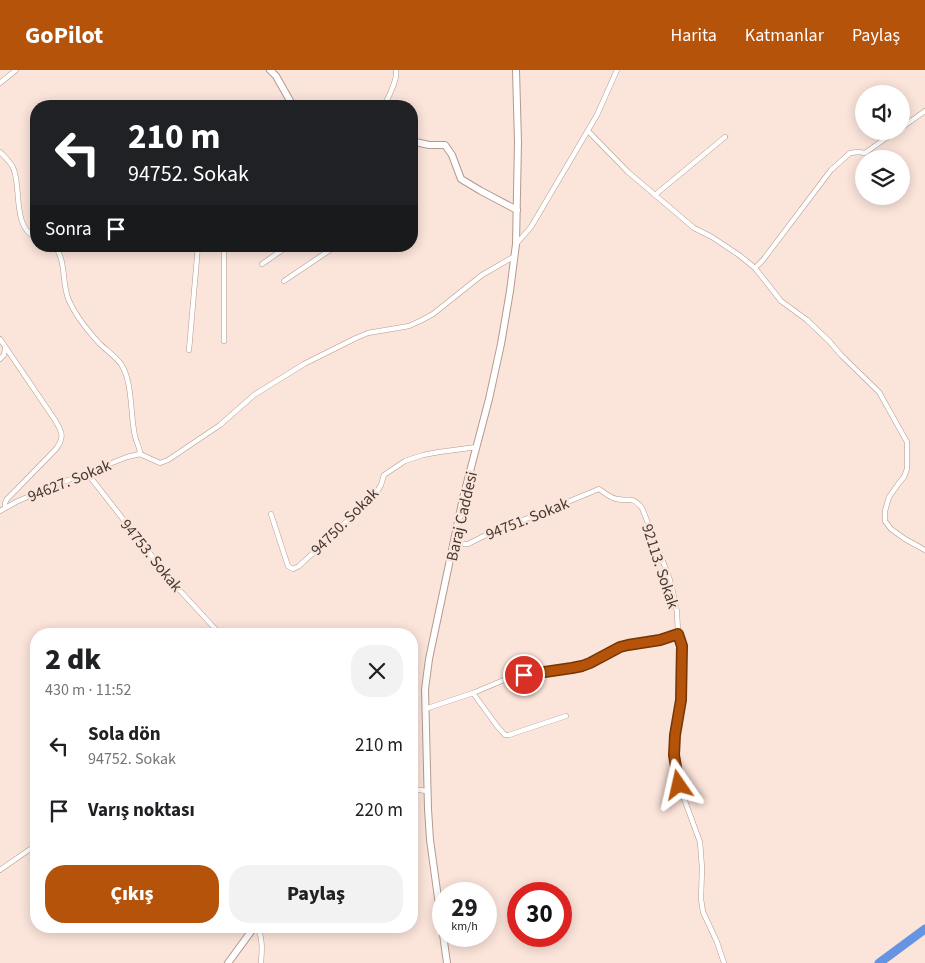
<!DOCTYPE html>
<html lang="tr">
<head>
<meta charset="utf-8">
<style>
  body { margin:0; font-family:"Source Sans 3",sans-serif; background:#f2f2f2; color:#202124; height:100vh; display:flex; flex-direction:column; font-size:19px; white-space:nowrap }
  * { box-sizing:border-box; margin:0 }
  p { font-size:16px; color:#757577 }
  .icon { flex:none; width:28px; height:28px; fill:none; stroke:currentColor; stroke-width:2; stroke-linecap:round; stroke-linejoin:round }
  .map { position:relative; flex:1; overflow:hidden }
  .panel { position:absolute; left:30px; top:558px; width:388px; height:305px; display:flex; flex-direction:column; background:#fff; border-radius:20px; box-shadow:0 2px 12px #0003 }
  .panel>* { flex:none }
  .top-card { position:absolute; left:30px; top:30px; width:388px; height:152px; border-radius:20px; box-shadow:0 2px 12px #0003; background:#202124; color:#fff; overflow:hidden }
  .tools { position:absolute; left:855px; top:15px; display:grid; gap:10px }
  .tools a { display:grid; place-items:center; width:55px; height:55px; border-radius:50%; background:#fff; box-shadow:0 2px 12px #0003; font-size:25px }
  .speed { position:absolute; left:432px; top:812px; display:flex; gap:10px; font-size:25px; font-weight:700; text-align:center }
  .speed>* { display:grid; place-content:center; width:65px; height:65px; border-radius:50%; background:#fff; box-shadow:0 2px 12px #0003; line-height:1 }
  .speed small { font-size:12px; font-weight:400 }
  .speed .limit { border:8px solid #d22; background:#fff; color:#111 }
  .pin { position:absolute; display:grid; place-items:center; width:42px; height:42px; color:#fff; margin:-21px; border:2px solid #fff; border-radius:50%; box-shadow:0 1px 5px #0007 }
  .me { position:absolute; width:55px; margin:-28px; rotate:349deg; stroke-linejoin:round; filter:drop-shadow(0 0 4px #0008) }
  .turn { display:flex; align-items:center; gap:18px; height:105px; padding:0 15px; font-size:22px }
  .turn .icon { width:65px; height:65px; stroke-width:2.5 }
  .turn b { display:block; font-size:35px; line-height:42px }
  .then { display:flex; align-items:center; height:48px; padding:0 15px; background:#0003; gap:10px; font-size:19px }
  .round { display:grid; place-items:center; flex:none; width:52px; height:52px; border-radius:20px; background:#f2f2f2 }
  .head { display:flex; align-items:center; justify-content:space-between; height:85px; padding:0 15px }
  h1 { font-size:30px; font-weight:800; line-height:38px }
  .primary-button { display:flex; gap:10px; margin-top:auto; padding:10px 15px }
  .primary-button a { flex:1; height:58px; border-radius:20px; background:#b45309; color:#fff; font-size:20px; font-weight:800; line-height:58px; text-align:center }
  .primary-button a+a { background:#f2f2f2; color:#202124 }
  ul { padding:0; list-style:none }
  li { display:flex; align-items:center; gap:15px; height:65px; padding:0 15px }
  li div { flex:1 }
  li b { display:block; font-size:19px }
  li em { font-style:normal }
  header { display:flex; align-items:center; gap:30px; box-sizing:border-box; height:70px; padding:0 25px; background:#b45309; color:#fff }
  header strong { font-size:24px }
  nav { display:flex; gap:28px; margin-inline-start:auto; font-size:18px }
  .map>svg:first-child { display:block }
</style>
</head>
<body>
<header>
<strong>GoPilot</strong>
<nav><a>Harita</a><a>Katmanlar</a><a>Paylaş</a></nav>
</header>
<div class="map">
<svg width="925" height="893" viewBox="0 0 925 893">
  <rect width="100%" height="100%" fill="#fbe4da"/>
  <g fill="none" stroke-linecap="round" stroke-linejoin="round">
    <polyline stroke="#6694e2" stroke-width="9" points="879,893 925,859"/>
    <g stroke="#b49a8d" stroke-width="5.5">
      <g id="street">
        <polyline points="0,13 16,0"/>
        <path d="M 385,35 C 389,25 398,9 396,0"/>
        <polyline points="901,58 925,41"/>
        <polyline points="588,61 628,102 694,158 712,167 739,185 755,198 781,231 807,250 829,271 841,285 879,322 907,372 907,399 904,407 899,413 889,427 885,441 885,451 891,459 905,469 925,480"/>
        <path d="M 0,82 C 5,87 12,93 14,100 C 21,119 13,159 36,167"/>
        <polyline points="655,125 725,67"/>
        <polyline points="517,173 531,157 597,45 617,0"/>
        <path d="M 55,176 C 66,191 62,212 68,228 C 74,243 88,261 99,273 C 106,280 115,286 121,294 C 133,312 130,345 135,366 C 136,372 140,377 140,384"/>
        <polyline points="224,176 224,271"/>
        <polyline points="262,194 288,176"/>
        <polyline points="755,198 763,190 831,100 850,83 858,82 865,83 896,61"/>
        <polyline points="284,211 330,180 329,176"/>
        <path d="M 0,269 L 55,350 C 62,362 65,367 56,379 L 14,422 L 7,429 L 5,433 L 5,438"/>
        <polyline points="189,280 198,176"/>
        <polyline points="0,289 4,285 5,279"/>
        <polyline points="140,384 160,393 168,390 220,355 254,325 304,294 356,268 368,263 409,256 422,250 433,244 482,205 515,186"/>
        <polyline points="87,403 173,513 220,564"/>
        <polyline points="0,441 16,432 43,420 127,387 140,384"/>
        <polyline points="271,444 288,496 293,499 299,496 375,425 381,415 384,405 405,391 423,385 439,382 477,377"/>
        <path d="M 454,474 L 468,474 L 500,458 L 531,447 L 599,419 C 605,423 610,428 617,429 C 630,432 631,425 642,438 L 669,507 L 672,518 L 677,542 L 678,563 L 681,571 L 682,581 L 681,630 L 675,665 L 674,685 L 674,693 L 679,715 L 700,772 L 702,798 L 701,829 L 703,842 L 717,872 L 724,893"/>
        <polyline points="473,623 497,656 505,665 509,665 566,646"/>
        <polyline points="425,639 473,623 511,607 572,598 590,593 620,577 628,575 660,570 678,563"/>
        <polyline points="411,719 427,721"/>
        <polyline points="0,800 36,775"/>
        <path d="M 257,856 C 263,868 262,880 261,893"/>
      </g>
    </g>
    <g stroke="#b49a8d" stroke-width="8">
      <g id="secondary">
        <polyline points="270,0 276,6 293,36"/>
        <polyline points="373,36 385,35 387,36"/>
        <polyline points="411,71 429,75 445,75 452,85 461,109 481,121 517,140"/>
        <polyline points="228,893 255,856"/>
        <polyline points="447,893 430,770 428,739 425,619 429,589 463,428 489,329 501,274 510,221 516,174 518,72 516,0"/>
      </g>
    </g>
    <use href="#street" stroke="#fff" stroke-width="4.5"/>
    <use href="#secondary" stroke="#fff" stroke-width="6"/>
  </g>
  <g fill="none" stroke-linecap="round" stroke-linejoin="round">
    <g stroke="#753606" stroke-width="12">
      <polyline id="route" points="524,605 572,598 582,596 590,593 620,577 628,575 660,570 678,564 682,576 681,630 675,665 674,685 679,715"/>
    </g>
    <use href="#route" stroke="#b45309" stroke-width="9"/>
  </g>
  <g text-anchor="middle" stroke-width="5" stroke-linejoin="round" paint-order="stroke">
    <g font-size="16" fill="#443933" stroke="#fbe4da">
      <text transform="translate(69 410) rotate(-22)" y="6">94627. Sokak</text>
      <text transform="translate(461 446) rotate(-77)" y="6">Baraj Caddesi</text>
      <text transform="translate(527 448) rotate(-22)" y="6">94751. Sokak</text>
      <text transform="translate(344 451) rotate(-45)" y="6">94750. Sokak</text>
      <text transform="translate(152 485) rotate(51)" y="6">94753. Sokak</text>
      <text transform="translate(661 496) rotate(72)" y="6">92113. Sokak</text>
    </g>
  </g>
</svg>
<div class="tools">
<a><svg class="icon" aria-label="sound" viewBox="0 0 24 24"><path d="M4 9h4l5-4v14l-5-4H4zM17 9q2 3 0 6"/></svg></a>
<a><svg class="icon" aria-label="layers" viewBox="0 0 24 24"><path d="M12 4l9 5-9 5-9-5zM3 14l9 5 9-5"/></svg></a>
</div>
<div class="speed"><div>29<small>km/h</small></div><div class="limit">30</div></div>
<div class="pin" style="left:524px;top:605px;background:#d93025"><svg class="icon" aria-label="arrive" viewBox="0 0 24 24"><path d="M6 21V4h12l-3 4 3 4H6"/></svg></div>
<svg class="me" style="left:679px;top:715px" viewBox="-20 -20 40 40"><path d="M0-17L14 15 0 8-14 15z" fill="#b45309" stroke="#fff" stroke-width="4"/></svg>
<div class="top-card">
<div class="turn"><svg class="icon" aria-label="left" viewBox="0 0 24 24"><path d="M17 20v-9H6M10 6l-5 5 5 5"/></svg><div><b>210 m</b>94752. Sokak</div></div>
<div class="then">Sonra<svg class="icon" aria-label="arrive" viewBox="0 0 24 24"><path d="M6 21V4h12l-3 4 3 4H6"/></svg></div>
</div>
<section class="panel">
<div class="head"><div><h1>2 dk</h1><p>430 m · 11:52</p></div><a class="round"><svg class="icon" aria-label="close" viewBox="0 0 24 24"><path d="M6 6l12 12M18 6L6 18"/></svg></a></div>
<ul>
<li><svg class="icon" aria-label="left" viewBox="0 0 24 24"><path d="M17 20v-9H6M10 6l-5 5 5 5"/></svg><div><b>Sola dön</b><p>94752. Sokak</p></div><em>210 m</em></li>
<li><svg class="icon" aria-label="arrive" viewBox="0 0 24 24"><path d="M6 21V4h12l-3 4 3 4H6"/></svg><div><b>Varış noktası</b></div><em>220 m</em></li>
</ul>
<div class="primary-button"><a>Çıkış</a><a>Paylaş</a></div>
</section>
</div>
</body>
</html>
